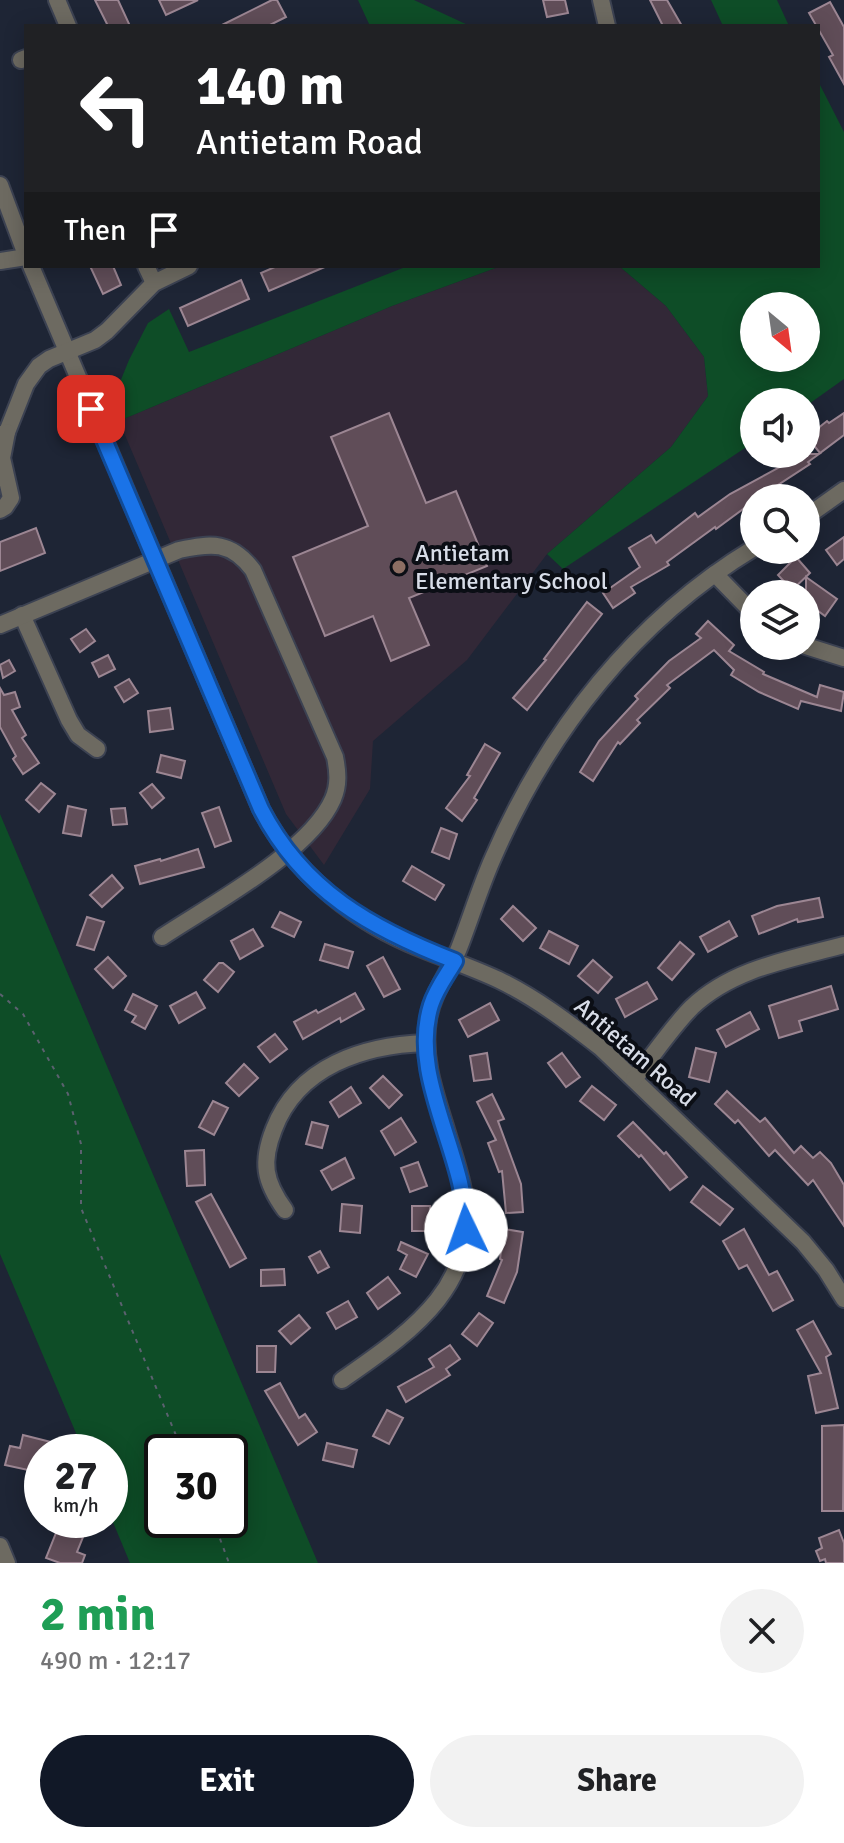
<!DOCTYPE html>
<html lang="en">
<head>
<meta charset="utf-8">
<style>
  body { margin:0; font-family:Signika,sans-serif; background:#f2f2f2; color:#202124; height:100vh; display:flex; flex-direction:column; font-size:30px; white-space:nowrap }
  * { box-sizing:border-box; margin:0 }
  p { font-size:26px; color:#757577 }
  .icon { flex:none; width:44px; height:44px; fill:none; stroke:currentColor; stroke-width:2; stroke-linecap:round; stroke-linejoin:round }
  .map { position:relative; height:1563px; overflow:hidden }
  .panel { display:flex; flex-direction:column; background:#fff; flex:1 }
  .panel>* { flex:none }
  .top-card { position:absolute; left:24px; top:24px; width:796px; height:244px; border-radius:0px; box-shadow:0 4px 20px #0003; background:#202124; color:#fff; overflow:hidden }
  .needle { width:52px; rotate:151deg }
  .tools { position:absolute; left:740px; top:292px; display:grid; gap:16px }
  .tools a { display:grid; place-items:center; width:80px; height:80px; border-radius:50%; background:#fff; box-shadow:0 4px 20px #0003; font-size:40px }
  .speed { position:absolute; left:24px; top:1434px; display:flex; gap:16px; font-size:40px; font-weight:700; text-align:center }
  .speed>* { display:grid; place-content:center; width:104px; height:104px; border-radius:50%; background:#fff; box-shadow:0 4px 20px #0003; line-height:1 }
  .speed small { font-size:20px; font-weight:400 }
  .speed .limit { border:4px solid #111; border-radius:12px; background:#fff; color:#111 }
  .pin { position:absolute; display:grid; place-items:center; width:68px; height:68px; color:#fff; margin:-34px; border-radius:16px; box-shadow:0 4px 12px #0006 }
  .me { position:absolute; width:88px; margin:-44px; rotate:357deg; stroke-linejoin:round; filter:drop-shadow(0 0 6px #0008) }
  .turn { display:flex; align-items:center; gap:28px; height:168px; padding:0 40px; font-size:36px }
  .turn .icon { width:104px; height:104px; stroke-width:2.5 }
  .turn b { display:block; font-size:56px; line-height:68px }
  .then { display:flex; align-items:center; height:76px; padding:0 40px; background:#0003; gap:16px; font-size:30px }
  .round { display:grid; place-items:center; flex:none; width:84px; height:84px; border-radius:42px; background:#f2f2f2 }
  .summary { display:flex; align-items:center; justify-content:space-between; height:136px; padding:0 40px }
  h1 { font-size:48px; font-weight:700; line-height:60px; color:#1e9e55 }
  .primary-button { display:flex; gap:16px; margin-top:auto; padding:16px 40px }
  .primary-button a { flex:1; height:92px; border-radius:48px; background:#111827; color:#fff; font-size:32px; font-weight:700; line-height:92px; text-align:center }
  .primary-button a+a { background:#f2f2f2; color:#202124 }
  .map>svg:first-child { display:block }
</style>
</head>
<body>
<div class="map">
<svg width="844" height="1563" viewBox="0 0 844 1563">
  <rect width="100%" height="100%" fill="#1e2535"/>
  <polygon fill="#322837" points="501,266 619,266 666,306 704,357 708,396 671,447 547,554 467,660 373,741 370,789 324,865 286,814 119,421 392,306"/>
  <g fill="#0e4d27" fill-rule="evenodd">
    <polygon points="358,0 414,0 470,26 370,26"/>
    <polygon points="711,0 777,0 789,26 723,26"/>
    <path d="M 818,81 L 844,132 L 844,379 L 806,406 L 806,402 L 754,402 L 754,442 L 563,569 L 547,554 L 671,447 L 708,396 L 704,357 L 666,306 L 619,266 L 818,266 ZM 754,306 L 806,306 L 806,358 L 754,358 Z"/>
    <polygon points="408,266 501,266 392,306 119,421 120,382 129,360 148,323 169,309 189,352"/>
    <path d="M 0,814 L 318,1563 L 130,1563 L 110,1515 L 110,1452 L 84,1452 L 0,1254 ZM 230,1452 L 230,1520 L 162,1520 L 162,1452 Z"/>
  </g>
  <g fill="#604d58" stroke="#9c8693" stroke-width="2">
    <polygon points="95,0 118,0 130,26 108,26"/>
    <polygon points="159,0 198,0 166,15"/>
    <polygon points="272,0 277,0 286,17 268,26 220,26"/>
    <polygon points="543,0 565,0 568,13 547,17"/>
    <polygon points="650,0 667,0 682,26 663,26"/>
    <polygon points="830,2 844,27 844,84 829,57 833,55 809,13"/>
    <polygon points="90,266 113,266 121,285 103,294"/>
    <polygon points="277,266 327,266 269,291 261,273"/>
    <polygon points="241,280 249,299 188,326 180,308"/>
    <polygon points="389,413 426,503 456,491 487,566 409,598 429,645 391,661 373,616 325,636 293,557 368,526 331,437"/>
    <polygon points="844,413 844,435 820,453 807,437 827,421 829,423"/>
    <polygon points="794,454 819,454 808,462 810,464 775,487 777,492 767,498 754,498 754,501 716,529 715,527 667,562 669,565 631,587 635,593 613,608 603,593 640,567 629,548 651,535 656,543 695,513 698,517 730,494 780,467 778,464"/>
    <polygon points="36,528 45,553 0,571 0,542"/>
    <polygon points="844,537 844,559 837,565 826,550"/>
    <polygon points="796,557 810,573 792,590 778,575"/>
    <polygon points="806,577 837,599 825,616 806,602"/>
    <polygon points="587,602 602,614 527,710 513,698 546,660 544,659"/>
    <polygon points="708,621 734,645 729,651 764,672 763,674 817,697 820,685 844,692 841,711 801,701 798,709 759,692 731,675 734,670 714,650 667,685 670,688 637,720 640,723 620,744 618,742 593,781 580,772 599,741 638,699 635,696 669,661 701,638 696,634"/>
    <polygon points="86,629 95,641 80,652 71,639"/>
    <polygon points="108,655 115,669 99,677 92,663"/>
    <polygon points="9,660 15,671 3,678 0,665"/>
    <polygon points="129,679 138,693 124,702 115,687"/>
    <polygon points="0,688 4,695 15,692 20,707 12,710 26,735 22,738 39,763 23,774 13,759 16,756 0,727"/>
    <polygon points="170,708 173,729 150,732 148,711"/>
    <polygon points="485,744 500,753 474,798 477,800 462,821 446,808 470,776 467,775"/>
    <polygon points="161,755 185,761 181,778 157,772"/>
    <polygon points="41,783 55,794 39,812 26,800"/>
    <polygon points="152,784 164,798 152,808 140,793"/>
    <polygon points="68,806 86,810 81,836 63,833"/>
    <polygon points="219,807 231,841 215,847 202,813"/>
    <polygon points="125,808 127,824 113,825 111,809"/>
    <polygon points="441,828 457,834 449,859 432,852"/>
    <polygon points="198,849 204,867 140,884 135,866 160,859 161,861"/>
    <polygon points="412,866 444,885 435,900 403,881"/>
    <polygon points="112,875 123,888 102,907 90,895"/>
    <polygon points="819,898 823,917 798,922 797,919 759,934 752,916 777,906"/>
    <polygon points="513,906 536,928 523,941 501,919"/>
    <polygon points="280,912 301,922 294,937 272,927"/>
    <polygon points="87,917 104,922 94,950 77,945"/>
    <polygon points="729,921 737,936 708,952 700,937"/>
    <polygon points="253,929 263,946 240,959 231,941"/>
    <polygon points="549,931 578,946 569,964 540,948"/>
    <polygon points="680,942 694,954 672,980 658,968"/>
    <polygon points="325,944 353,952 348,968 320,960"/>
    <polygon points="108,957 126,976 113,988 95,969"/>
    <polygon points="383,957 400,989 384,997 367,966"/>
    <polygon points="593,960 612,977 598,993 578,976"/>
    <polygon points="219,963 223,963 234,972 218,992 204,980"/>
    <polygon points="647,982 657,999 625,1017 616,999"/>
    <polygon points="831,986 838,1009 799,1021 802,1031 779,1038 769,1006"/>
    <polygon points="196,992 205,1008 179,1023 170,1006"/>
    <polygon points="355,993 364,1009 341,1022 340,1018 303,1039 294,1022 316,1010 318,1013"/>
    <polygon points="133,994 157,1006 145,1029 132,1022 136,1016 125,1010"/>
    <polygon points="490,1003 499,1020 468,1037 459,1020"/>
    <polygon points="750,1012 759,1029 726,1047 717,1030"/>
    <polygon points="275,1034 287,1049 270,1062 258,1047"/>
    <polygon points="696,1048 716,1053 709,1082 689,1077"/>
    <polygon points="487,1053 491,1079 474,1081 470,1056"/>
    <polygon points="562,1053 580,1077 566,1087 548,1063"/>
    <polygon points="244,1064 258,1078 239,1096 226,1083"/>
    <polygon points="383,1076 402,1095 389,1108 370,1088"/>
    <polygon points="592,1086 616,1105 604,1120 580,1101"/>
    <polygon points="351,1087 361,1103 339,1117 330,1102"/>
    <polygon points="727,1091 760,1122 765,1118 794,1153 801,1146 813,1158 820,1152 831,1163 844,1185 844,1226 813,1180 808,1185 775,1150 769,1156 738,1120 735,1123 715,1104"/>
    <polygon points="492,1094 504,1119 498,1121 521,1184 523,1212 506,1213 502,1171 499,1172 488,1143 496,1140 477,1102"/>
    <polygon points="213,1101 228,1108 214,1135 199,1127"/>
    <polygon points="401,1118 416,1142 395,1155 381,1131"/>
    <polygon points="312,1122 328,1126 322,1148 306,1144"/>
    <polygon points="633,1122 664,1154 666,1152 687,1177 670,1190 641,1155 639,1157 618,1136"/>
    <polygon points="204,1150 205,1185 187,1186 185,1151"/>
    <polygon points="345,1158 354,1178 332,1190 321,1171"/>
    <polygon points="418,1162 427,1186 410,1192 401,1168"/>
    <polygon points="703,1186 733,1209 720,1225 691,1202"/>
    <polygon points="211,1194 246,1258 230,1267 196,1202"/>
    <polygon points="342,1204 362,1206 360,1233 340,1231"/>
    <polygon points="412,1206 430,1206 431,1231 412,1231"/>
    <polygon points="504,1229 523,1232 517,1272 504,1303 487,1296 502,1260 500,1259"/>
    <polygon points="744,1229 769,1275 777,1271 793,1300 773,1311 747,1265 739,1269 723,1241"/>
    <polygon points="401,1242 428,1254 416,1277 400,1269 407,1255 398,1250"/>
    <polygon points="320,1251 329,1267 318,1273 309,1257"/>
    <polygon points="284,1269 285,1285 261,1286 261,1270"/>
    <polygon points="388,1277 400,1293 378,1309 367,1293"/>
    <polygon points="348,1301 357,1317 336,1329 327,1313"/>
    <polygon points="479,1313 493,1323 477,1346 462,1334"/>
    <polygon points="299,1315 310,1328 291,1344 279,1331"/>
    <polygon points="813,1321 831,1354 826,1357 838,1408 816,1413 808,1376 821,1373 797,1330"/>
    <polygon points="450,1345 460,1359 446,1369 450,1375 406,1402 398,1387 434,1367 429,1359"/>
    <polygon points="257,1346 276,1346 275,1372 257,1372"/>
    <polygon points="280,1383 299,1418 305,1414 317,1432 298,1445 265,1391"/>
    <polygon points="387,1410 403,1418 389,1444 373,1436"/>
    <polygon points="844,1425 843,1511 822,1511 822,1426"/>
    <polygon points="23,1435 51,1442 49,1452 42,1452 42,1473 5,1465 10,1446 20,1448"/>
    <polygon points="327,1443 357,1450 353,1467 323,1460"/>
    <polygon points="58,1528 83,1537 77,1552 85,1555 82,1563 60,1563 46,1558"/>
    <polygon points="839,1530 844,1543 844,1563 826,1563 825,1559 820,1561 816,1551 822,1548 819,1538"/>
  </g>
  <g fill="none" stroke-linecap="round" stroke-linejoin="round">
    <g stroke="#3c4252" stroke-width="20">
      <g id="minor">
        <polyline points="57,0 68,26"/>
        <polyline points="601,0 607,26"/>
        <polyline points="21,60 26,58"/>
        <polyline points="0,185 26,255"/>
        <polyline points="0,261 26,257"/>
        <path d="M 31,266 L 261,809 C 292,869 346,916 408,943 C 438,956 469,966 499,980 C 536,998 569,1023 601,1048 L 803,1242 L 826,1270 L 844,1299"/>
        <polyline points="146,266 154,283"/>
        <polyline points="7,432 26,384 39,366 49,359 95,340 107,331 154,283 189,266"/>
        <polyline points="0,435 7,432 2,458 11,498 5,507 0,510"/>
        <polyline points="806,517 844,490"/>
        <polyline points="715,574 754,614"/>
        <polyline points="22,615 69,720 78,735 97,749"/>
        <path d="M 0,625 L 179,550 C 212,543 231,541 253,570 L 335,757 C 338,772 339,785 333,799 C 310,852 210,905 162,937"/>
        <polyline points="806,646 844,658"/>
        <path d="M 634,1079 C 653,1056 671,1028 692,1007 C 733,968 792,959 844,945"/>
        <path d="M 285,1210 C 264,1181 261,1162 274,1129 C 298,1066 364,1045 426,1043"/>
        <path d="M 342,1380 C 409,1333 483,1285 463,1190 C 459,1169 451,1147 445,1126 C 434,1091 422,1057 428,1020 C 432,992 452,969 461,943 C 472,914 481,885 493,858 C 548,731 635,620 754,548"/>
        <polyline points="0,1546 7,1563"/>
      </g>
    </g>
    <g stroke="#5b616f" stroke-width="2" stroke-dasharray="4 6" stroke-linecap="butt">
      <polyline points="0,994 23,1014 68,1094 81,1144 81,1208 183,1452"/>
      <polyline points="213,1520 229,1563"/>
    </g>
    <use href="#minor" stroke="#6d6a61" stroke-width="16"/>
  </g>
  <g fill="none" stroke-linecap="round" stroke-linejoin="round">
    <g stroke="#114b97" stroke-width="20">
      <path id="route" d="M 91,409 L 261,809 C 303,891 372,929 455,961 C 447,975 436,989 431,1005 C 408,1078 467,1155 466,1230"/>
    </g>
    <use href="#route" stroke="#1a73e8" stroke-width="14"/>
  </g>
  <circle fill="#8d6e63" stroke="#0b0e15" stroke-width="3" cx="399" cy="567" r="8"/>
  <g text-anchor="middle" stroke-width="8" stroke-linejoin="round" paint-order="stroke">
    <g font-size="24" fill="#d8dde8" stroke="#0b0e15" text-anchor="start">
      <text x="415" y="561">Antietam<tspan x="415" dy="28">Elementary School</tspan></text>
    </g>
    <g font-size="24" fill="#d8dde8" stroke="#0b0e15">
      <text transform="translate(635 1052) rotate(41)" y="8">Antietam Road</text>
    </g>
  </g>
</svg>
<div class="tools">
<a><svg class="needle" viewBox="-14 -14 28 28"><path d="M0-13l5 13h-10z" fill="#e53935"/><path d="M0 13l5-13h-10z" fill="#757577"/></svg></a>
<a><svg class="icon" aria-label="sound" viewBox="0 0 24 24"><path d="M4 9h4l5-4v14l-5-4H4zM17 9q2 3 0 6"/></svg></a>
<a><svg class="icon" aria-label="search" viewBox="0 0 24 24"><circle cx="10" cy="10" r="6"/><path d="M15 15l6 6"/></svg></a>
<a><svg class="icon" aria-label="layers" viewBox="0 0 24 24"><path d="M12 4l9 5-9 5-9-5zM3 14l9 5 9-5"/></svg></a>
</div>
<div class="speed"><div>27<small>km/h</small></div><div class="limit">30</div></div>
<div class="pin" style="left:91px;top:409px;background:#d93025"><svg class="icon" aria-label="arrive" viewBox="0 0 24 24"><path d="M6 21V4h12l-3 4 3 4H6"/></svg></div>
<svg class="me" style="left:466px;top:1230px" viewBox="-20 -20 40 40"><circle r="19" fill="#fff"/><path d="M0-13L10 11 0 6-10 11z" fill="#1a73e8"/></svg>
<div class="top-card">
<div class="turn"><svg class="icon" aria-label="left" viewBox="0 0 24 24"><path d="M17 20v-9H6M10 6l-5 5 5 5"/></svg><div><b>140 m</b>Antietam Road</div></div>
<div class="then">Then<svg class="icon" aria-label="arrive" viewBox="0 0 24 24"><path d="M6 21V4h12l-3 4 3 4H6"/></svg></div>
</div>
</div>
<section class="panel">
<div class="summary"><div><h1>2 min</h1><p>490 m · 12:17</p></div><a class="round"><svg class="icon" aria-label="close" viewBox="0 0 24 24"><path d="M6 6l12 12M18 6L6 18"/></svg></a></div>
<div class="primary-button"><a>Exit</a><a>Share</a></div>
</section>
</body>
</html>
